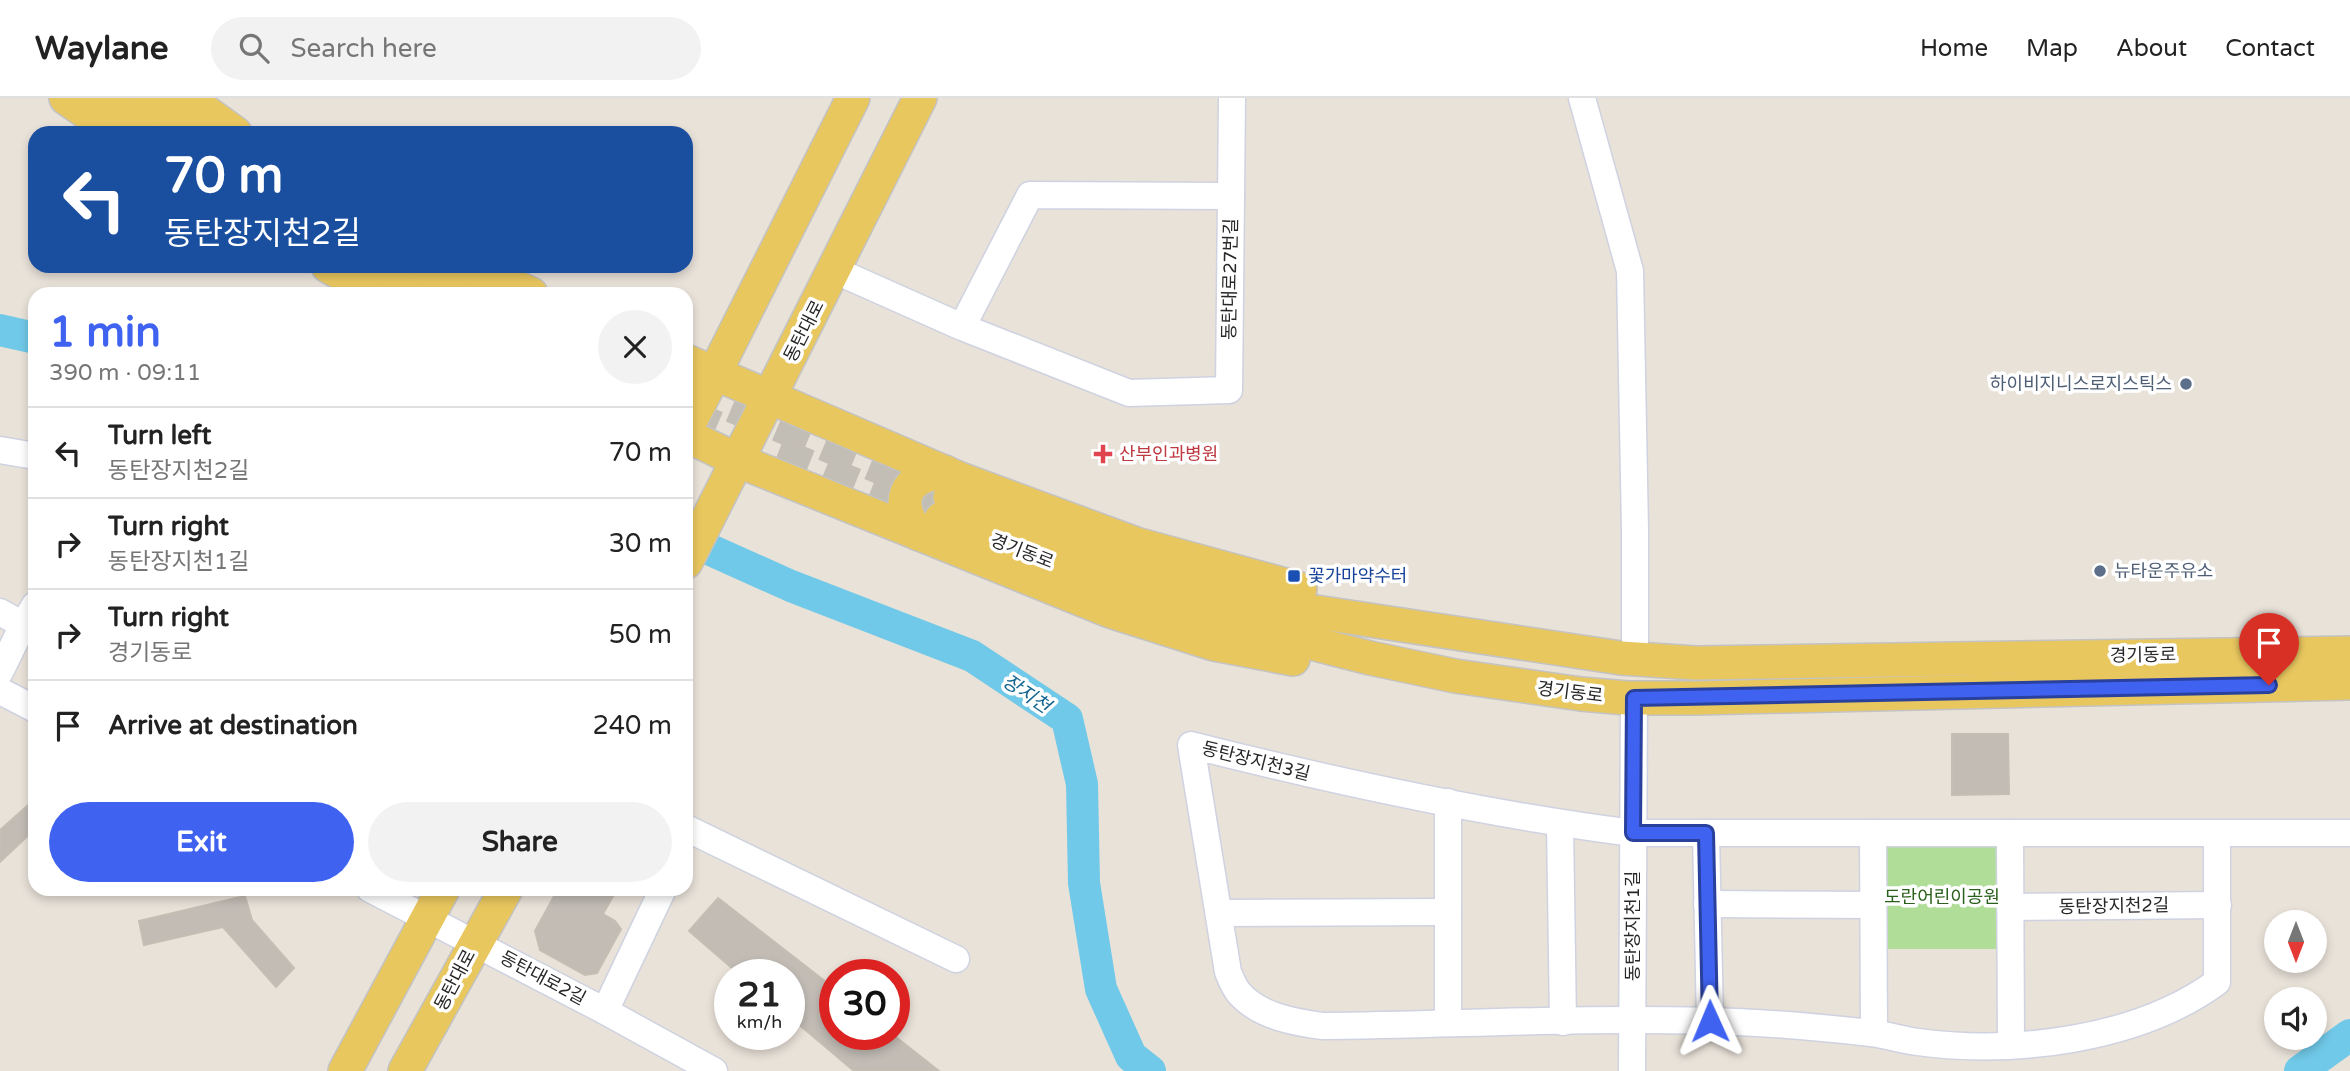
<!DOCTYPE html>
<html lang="en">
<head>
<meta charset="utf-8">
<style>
  body { margin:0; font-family:"Varela Round","Noto Sans KR",sans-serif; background:#f2f2f2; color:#222; height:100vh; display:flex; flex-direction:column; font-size:26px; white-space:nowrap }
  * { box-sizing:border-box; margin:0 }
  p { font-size:23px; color:#767676 }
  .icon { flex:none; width:38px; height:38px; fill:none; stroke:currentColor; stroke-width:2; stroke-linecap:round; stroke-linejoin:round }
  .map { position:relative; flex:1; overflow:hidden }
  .drawer { position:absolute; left:28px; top:189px; width:665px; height:609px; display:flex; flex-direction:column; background:#fff; border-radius:21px; box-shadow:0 4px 10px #0003 }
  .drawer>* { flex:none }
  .banner { position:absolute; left:28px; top:28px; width:665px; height:147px; border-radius:21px; box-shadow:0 4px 10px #0003; background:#1a4fa0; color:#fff; overflow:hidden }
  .needle { width:46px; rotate:180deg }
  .tools { position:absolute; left:2264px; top:812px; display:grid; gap:14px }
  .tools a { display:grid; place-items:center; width:63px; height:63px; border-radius:50%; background:#fff; box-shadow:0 4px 10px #0003; font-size:35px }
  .speed { position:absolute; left:714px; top:861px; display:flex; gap:14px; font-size:35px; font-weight:700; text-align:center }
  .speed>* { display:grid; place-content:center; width:91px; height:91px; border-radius:50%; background:#fff; box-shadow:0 4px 10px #0003; line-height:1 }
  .speed small { font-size:18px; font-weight:400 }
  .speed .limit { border:10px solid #d22; background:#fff; color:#111 }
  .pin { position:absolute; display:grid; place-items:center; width:60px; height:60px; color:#fff; margin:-72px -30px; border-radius:50% 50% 50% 0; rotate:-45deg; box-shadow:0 0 7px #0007 }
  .pin .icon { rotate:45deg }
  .me { position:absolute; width:77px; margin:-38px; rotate:359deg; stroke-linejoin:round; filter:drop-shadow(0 0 5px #0008) }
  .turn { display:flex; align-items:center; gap:24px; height:147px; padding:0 21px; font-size:32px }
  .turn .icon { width:91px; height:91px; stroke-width:2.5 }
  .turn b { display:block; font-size:49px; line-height:60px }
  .round { display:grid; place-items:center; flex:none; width:74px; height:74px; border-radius:37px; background:#f2f2f2 }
  .head { display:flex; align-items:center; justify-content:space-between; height:119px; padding:0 21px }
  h1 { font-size:42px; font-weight:700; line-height:52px; color:#3f62f1 }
  .primary-button { display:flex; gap:14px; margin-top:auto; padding:14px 21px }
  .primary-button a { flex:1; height:80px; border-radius:42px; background:#3f62f1; color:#fff; font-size:28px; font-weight:700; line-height:80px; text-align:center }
  .primary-button a+a { background:#f2f2f2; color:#222 }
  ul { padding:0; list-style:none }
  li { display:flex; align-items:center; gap:21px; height:91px; padding:0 21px; border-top:2px solid #e0e0e0 }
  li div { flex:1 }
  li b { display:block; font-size:26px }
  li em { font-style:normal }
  header { display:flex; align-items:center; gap:42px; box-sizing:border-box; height:98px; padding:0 35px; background:#fff; border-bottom:2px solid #e0e0e0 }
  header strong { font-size:33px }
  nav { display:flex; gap:38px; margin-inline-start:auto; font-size:24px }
  .search { width:490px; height:63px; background:#f2f2f2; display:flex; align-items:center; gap:18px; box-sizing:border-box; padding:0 24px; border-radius:38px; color:#767676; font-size:26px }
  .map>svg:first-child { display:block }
</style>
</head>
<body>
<header>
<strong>Waylane</strong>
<div class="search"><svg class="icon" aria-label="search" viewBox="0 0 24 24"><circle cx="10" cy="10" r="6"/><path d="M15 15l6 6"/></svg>Search here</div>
<nav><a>Home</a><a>Map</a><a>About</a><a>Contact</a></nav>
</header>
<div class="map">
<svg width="2350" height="973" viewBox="0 0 2350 973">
  <rect width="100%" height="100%" fill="#e9e2d9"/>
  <rect fill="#b0de98" x="1885" y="748" width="113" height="103"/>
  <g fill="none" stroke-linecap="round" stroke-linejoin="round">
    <g stroke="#70c9e8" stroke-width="32">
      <polyline points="0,232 35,240"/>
      <polyline points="686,441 791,488 972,558 1067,621 1082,686 1084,785 1101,891 1131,958 1150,973"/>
      <polyline points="2300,973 2350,937"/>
    </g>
  </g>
  <g fill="#c2bcb5" stroke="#c4beb3" stroke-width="2">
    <polygon points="1952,636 2008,636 2009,696 1952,697"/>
    <polygon points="35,701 35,731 0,764 0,732"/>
    <polygon points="558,791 617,791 603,816 615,823 621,831 597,875 585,877 540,852 535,833"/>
    <polygon points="245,798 252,822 294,870 276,889 223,829 144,847 139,823"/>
    <polygon points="718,800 835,891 835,936 892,936 939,973 854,973 789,918 789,877 740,877 689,833"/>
  </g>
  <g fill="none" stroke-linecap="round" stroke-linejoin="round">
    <g stroke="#c2bdb5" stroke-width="33" stroke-dasharray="33 17" stroke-linecap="butt">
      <polyline points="686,289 941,395"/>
      <polyline points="686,316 752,345 941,421"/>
    </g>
    <g stroke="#cfd2e0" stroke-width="29">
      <g id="minor">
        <polyline points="1582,0 1630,173 1635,432 1635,561"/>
        <polyline points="1231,98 1232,0"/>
        <polyline points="834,172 962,229 1129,295 1229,292 1231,98 1030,97 962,229"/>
        <polyline points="0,352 35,358"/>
        <polyline points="0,514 23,527 35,507"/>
        <polyline points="0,574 23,527 35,534"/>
        <polyline points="0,593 35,611"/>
        <polyline points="1448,704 1448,925"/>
        <polyline points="1560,726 1563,924"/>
        <polyline points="686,730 956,861"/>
        <polyline points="1706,735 1710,923"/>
        <polyline points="1873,735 1874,935"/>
        <polyline points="2010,735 2011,947"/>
        <path d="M 2217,735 L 2217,884 C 2138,942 2014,957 1918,944 C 1902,942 1887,937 1871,935 C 1817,929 1762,924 1708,923 C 1579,919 1450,927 1322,928 C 1293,924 1259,918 1239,895 C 1234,889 1231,881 1228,874 L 1191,647 C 1337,684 1484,716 1633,735 L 2350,735"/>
        <polyline points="370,791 605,913 714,973"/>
        <polyline points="1707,806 1873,807"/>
        <polyline points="2010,809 2218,807"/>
        <polyline points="1219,815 1448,814"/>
        <polyline points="605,913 663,791"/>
        <polyline points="1632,973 1634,600"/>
      </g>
    </g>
    <g stroke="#c3c3c3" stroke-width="36">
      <g id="major">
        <polyline points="66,0 116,35"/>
        <polyline points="103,0 158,35"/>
        <polyline points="151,0 205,35"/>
        <polyline points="192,4 235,35"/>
        <polyline points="328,168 377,196"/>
        <polyline points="378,168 431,196"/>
        <polyline points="423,168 477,196"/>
        <polyline points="472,168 531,196"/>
        <polyline points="686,263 960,381 1136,446 1300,491"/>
        <polyline points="686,332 853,0"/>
        <polyline points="686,337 739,363 1110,513 1214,546 1293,561"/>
        <polyline points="950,399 1041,436 1161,478 1276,508 1621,560 1696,565 2350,555"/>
        <polyline points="941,421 1091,481 1241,527 1370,560 1455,578 1581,596 1627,600 1698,600 2350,585"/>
        <path d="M 919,436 C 893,405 904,377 945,374"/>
        <polyline points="686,464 920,0"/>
        <polyline points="345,973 443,791"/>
        <polyline points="405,973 506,791"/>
      </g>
    </g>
    <use href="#minor" stroke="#fff" stroke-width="26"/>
    <use href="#major" stroke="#e9c75f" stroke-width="33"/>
  </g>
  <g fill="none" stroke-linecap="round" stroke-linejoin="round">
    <g stroke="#29409d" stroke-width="18">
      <polyline id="route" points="1710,923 1706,735 1633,735 1634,600 2269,587"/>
    </g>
    <use href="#route" stroke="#3f62f1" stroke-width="12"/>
  </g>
  <g fill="#5c6f8a" stroke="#fff" stroke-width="2.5">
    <circle cx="2186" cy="286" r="7"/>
    <circle cx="2100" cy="473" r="7"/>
  </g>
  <path fill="#e0444e" stroke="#fff" stroke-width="2.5" d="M1099.5 345.5h7v7h7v7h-7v7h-7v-7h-7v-7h7z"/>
  <rect fill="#1a4fb4" stroke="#fff" stroke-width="2.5" x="1287" y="471" width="14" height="14" rx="3.5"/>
  <g text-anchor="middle" stroke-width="7" stroke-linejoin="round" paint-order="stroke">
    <g font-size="18" fill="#272727" stroke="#fff">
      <text transform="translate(1230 181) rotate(-89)" y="6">동탄대로27번길</text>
      <text transform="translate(804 233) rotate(-63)" y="6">동탄대로</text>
      <text transform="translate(1022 453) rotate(21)" y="6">경기동로</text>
      <text transform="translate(2143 557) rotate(-1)" y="6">경기동로</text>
      <text transform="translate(1570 594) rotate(7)" y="6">경기동로</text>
      <text transform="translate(1256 663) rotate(14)" y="6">동탄장지천3길</text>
      <text transform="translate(2114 808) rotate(-1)" y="6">동탄장지천2길</text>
      <text transform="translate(1633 828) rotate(-90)" y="6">동탄장지천1길</text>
      <text transform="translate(543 880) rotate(28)" y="6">동탄대로2길</text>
      <text transform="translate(455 882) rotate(-62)" y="6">동탄대로</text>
    </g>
    <g font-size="18" fill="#4e5e75" stroke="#fff" text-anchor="end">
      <text x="2172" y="292">하이비지니스로지스틱스</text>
      <text x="2114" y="479" text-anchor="start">뉴타운주유소</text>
    </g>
    <g font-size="18" fill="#be3a42" stroke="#fff" text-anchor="start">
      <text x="1119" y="362">산부인과병원</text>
    </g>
    <g font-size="18" fill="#164399" stroke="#fff" text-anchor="start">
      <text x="1308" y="484">꽃가마약수터</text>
    </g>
    <g font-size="18" fill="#2b601c" stroke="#fff">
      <text x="1942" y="805">도란어린이공원</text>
    </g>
    <g font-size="19" font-style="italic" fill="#136690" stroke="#fff">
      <text transform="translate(1027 595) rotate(34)" y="7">장지천</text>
    </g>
  </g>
</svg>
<div class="tools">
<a><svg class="needle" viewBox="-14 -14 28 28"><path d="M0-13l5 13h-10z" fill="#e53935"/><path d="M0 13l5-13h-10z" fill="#767676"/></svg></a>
<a><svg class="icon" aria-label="sound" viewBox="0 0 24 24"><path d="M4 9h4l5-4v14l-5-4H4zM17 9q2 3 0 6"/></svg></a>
</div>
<div class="speed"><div>21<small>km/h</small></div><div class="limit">30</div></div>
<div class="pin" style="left:2269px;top:587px;background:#d93025"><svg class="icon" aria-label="arrive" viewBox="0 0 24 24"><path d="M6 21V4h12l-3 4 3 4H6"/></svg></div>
<svg class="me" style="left:1710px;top:923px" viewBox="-20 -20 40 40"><path d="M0-17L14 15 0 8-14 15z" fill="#3f62f1" stroke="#fff" stroke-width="4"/></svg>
<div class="banner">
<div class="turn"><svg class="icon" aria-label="left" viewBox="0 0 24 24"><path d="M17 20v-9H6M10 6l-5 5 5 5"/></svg><div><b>70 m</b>동탄장지천2길</div></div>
</div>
<section class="drawer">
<div class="head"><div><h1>1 min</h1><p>390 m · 09:11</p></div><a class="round"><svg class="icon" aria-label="close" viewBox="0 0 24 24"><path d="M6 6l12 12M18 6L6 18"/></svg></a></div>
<ul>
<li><svg class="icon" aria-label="left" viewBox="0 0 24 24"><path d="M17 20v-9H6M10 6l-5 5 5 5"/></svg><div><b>Turn left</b><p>동탄장지천2길</p></div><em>70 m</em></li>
<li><svg class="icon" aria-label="right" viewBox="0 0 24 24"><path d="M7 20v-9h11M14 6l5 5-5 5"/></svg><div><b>Turn right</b><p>동탄장지천1길</p></div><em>30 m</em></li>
<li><svg class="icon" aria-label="right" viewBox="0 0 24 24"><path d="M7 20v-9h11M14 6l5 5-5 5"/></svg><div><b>Turn right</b><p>경기동로</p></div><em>50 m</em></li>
<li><svg class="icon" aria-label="arrive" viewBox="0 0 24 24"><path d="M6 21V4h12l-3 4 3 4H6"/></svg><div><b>Arrive at destination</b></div><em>240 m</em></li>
</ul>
<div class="primary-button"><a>Exit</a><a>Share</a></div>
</section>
</div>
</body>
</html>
